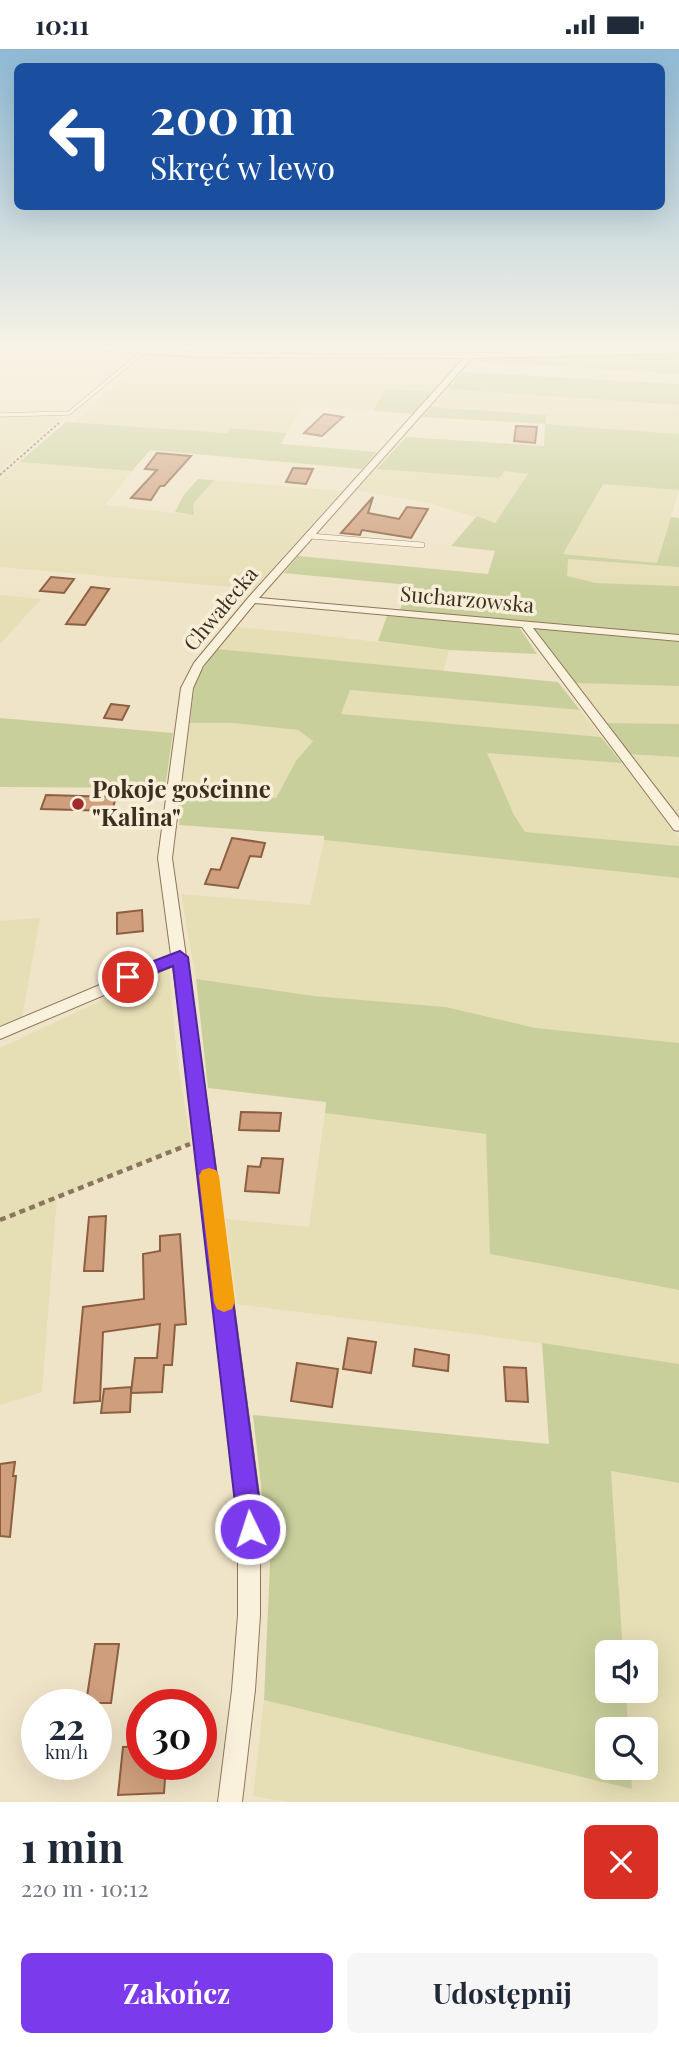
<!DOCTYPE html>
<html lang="pl">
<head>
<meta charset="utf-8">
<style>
  body { margin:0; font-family:"Playfair Display",serif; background:#f6f6f7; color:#1f2937; height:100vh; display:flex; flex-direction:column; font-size:26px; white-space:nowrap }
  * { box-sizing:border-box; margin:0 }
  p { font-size:23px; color:#747a83 }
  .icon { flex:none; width:38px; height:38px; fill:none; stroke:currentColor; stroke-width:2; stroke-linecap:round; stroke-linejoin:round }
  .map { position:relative; height:1753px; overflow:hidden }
  .panel { display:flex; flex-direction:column; background:#fff; flex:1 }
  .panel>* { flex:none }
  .guide { position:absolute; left:14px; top:14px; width:651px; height:147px; border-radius:10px; box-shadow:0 7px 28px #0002; background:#1a4fa0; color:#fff; overflow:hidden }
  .tools { position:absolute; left:595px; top:1591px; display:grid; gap:14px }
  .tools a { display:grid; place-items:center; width:63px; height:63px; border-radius:10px; background:#fff; box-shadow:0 7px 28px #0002; font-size:35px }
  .speed { position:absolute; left:21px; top:1640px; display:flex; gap:14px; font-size:35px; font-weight:700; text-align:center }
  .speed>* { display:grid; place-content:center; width:91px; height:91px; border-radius:50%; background:#fff; box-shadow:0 7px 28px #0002; line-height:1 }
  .speed small { font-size:18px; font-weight:400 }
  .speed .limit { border:10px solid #d22; background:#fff; color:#111 }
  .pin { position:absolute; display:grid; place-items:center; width:60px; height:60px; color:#fff; margin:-30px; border:4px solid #fff; border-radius:50%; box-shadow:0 2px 7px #0007 }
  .me { position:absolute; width:77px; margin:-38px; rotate:356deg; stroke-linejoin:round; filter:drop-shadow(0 0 5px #0008) }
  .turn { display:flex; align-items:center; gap:24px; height:147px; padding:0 21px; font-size:32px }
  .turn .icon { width:91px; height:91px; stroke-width:2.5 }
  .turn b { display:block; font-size:49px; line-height:60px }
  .round { display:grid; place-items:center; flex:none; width:74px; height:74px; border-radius:10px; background:#f6f6f7 }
  .headline { display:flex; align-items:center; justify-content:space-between; height:119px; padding:0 21px }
  h1 { font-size:42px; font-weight:700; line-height:52px }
  .cta { display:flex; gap:14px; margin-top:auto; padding:14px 21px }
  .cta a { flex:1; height:80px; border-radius:10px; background:#7c3aed; color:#fff; font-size:28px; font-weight:700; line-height:80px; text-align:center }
  .cta a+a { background:#f6f6f7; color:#1f2937 }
  .status { display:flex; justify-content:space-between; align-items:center; height:49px; padding:0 35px; background:#fff; direction:ltr }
  .status svg { height:19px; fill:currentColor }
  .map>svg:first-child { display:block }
</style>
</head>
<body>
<div class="status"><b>10:11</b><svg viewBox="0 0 49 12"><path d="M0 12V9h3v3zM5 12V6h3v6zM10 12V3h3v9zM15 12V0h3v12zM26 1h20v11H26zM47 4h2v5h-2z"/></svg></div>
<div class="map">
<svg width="679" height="1753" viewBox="0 0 679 1753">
  <rect width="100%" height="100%" fill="#f0e4c8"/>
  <g fill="#e6deb5">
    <polygon points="139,296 423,296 420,305 137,301"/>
    <polygon points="149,305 455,308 462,311 434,343 385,340 373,362 303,357 287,384 230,379 227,384 74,374"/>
    <polygon points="564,318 679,325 679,335 562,328"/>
    <polygon points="447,340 679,356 679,385 545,375 547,366 431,358"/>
    <polygon points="0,367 61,367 63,368 0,422"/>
    <polygon points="19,413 132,422 105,456 194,466 193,455 214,431 341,442 254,540 0,518 0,430"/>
    <polygon points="377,420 499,429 505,422 529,425 494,474 433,455 356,441"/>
    <polygon points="603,435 679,441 657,514 563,505"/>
    <polygon points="567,510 679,518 679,537 596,534 567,527"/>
    <polygon points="0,546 41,550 0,595"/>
    <polygon points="236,578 291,583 449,601 443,624 217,600"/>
    <polygon points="574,634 679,637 679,675 606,674"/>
    <polygon points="350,641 580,661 601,688 340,665"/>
    <polygon points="190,674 233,674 298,681 313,692 296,712 276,749 181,749"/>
    <polygon points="486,703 622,714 679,789 679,797 525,783 514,766"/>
    <polygon points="625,705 679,708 679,774"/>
    <polygon points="324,791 679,829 679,994 536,979 446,958 314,947 196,930 181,845 310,856"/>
    <polygon points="40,869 22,968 0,979 0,872"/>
    <polygon points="169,920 177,1008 191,1094 57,1148 42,1343 0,1356 0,999"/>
    <polygon points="325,1064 487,1085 490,1205 679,1241 679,1315 496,1288 237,1255 226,1170 309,1178"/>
    <polygon points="611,1422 679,1434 679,1753 288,1753 253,1747 264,1651 632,1739 631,1719 646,1718 646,1680 628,1680 626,1642 646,1642 646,1603 623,1603"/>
  </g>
  <g fill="#c9cf9b">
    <polygon points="423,296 679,296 679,301 420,305"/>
    <polygon points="679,303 679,325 472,312 479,309"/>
    <polygon points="463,323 679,335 679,356 447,340"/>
    <polygon points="385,340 434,343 413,365 373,362"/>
    <polygon points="431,358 547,366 545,375 679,385 679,441 603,435 563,505 657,514 671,468 679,469 679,518 568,510 567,527 596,534 679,537 679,586 400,561 409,536 284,524 298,507 488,525 495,502 451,497 477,467 495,474 528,425 505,422 499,429 377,420 406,388 544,397 545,375 422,368"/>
    <polygon points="66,373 227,384 230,379 287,384 281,395 377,403 362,420 150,401 132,422 19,413"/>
    <polygon points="198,430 214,431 193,455 194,466 175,463 183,447"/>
    <polygon points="387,567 519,578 537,605 449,601 378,592"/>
    <polygon points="533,579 679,593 679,637 574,634"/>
    <polygon points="217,600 558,633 580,661 350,641 341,665 601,688 622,714 487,704 514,766 525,783 679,797 679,829 324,791 324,787 179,776 181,749 276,749 296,712 313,692 298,681 233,674 190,674 195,631"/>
    <polygon points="0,669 173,684 165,739 0,738"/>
    <polygon points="606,674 679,675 679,708 625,705"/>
    <polygon points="196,930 314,947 446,958 536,979 679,994 679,1241 490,1205 486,1085 325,1064 326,1053 208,1039"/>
    <polygon points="542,1294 679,1315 679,1434 611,1422 623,1603 607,1603 607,1642 626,1642 628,1680 607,1680 607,1718 631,1719 632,1740 264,1651 270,1515 253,1366 549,1395"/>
  </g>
  <g fill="#cf9f7d" stroke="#8d5f41" stroke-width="2">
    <polygon points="324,365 343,368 322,387 304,384"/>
    <polygon points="516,377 537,378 535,394 514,392"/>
    <polygon points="157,404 191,407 164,437 160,437 151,451 131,449 157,421 145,420"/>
    <polygon points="293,419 313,420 306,435 286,433"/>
    <polygon points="373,448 368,464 399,470 407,458 428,460 411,489 362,481 360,486 341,484"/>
    <polygon points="51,528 74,530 64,544 40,542"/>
    <polygon points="91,538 109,540 85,576 66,575"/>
    <polygon points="111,655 129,657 122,671 104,669"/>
    <polygon points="46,746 116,748 112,762 41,760"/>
    <polygon points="232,789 265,794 261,808 250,807 238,839 205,835 211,820 220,821"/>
    <polygon points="142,861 143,882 117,885 117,864"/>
    <polygon points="241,1063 281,1064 279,1082 239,1081"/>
    <polygon points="262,1109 283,1110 279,1144 245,1142 248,1117 260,1118"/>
    <polygon points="106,1167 103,1222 84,1222 89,1168"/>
    <polygon points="180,1185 186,1275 175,1276 172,1316 164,1316 162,1343 131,1344 130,1363 101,1364 104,1340 131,1338 131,1344 135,1309 157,1309 160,1275 103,1283 100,1352 74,1354 83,1258 144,1250 143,1205 160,1202 160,1187"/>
    <polygon points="348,1289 376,1293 371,1324 343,1320"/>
    <polygon points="415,1300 449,1306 448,1322 413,1317"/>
    <polygon points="297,1314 338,1320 332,1358 291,1352"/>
    <polygon points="504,1318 526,1319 528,1353 506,1352"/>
    <polygon points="15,1413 13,1427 16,1427 10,1488 0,1487 0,1415"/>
    <polygon points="95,1595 119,1595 111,1654 86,1654"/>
    <polygon points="142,1697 142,1715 166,1715 164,1744 118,1746 123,1698"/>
  </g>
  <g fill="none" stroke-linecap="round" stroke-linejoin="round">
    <g stroke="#8d765c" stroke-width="4.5">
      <polyline id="service-far1" points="0,366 69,364 143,303"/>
    </g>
    <g stroke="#8d765c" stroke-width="6">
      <polyline id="service" points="310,487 422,496"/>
    </g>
    <g stroke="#8d765c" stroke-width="2">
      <polygon id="minor" points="49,296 208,304 365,306 679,300 679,304 472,309 259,549 679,586 679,592 533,579 679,769 679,782 674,781 522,578 255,554 203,617 193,639 172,809 213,1098 260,1454 260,1566 255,1641 242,1753 218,1753 232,1641 238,1566 238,1454 197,1098 173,917 0,990 0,978 171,906 158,809 181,639 194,614 248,549 464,309 208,308 130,304"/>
    </g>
    <polyline stroke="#8d765c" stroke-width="2" stroke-dasharray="2.5 2" stroke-linecap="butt" points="0,426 59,374"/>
    <polyline stroke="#8d765c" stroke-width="4.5" stroke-dasharray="6 4.5" stroke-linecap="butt" points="0,1171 190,1095"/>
    <use href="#service-far1" stroke="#faf1dc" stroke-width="3.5"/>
    <use href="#service" stroke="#faf1dc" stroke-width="5"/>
    <use href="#minor" fill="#faf1dc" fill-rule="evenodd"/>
  </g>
  <linearGradient id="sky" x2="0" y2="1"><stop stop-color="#8fbad6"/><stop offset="0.55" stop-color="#f8f3e6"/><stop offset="1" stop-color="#f8f3e6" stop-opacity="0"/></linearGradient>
  <rect width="679" height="542" fill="url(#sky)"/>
  <polygon fill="#7c3aed" stroke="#51269a" stroke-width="2" points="180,902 188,908 263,1480 259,1489 250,1492 242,1489 238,1480 173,917 128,934 120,928 122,924"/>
  <polygon fill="#f59e0b" points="209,1119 216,1121 219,1127 235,1253 232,1260 224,1263 217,1260 214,1253 199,1127 202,1121"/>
  <circle fill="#9e2a2b" stroke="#f7eed8" stroke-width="2.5" cx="78" cy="755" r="7"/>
  <g text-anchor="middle" stroke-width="7" stroke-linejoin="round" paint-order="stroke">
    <g font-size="21" fill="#3d2e20" stroke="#f7eed8">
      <text transform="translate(467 551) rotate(5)" y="7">Sucharzowska</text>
      <text transform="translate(221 560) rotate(-50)" y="7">Chwałecka</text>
    </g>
    <g font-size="24" font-weight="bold" fill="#3d2e20" stroke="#f7eed8" text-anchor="start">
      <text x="92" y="749">Pokoje gościnne<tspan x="92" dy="28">"Kalina"</tspan></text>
    </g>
  </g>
</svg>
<div class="tools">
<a><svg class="icon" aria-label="sound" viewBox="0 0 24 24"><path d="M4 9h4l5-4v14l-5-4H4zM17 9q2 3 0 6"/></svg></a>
<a><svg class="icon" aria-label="search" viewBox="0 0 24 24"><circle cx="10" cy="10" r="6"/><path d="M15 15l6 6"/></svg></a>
</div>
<div class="speed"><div>22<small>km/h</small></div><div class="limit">30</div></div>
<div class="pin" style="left:128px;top:928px;background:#d93025"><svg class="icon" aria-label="arrive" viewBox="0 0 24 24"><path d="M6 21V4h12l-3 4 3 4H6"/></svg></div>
<svg class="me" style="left:250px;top:1480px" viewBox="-20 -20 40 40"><circle r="17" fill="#7c3aed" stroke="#fff" stroke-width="3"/><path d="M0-11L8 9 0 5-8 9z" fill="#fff"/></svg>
<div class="guide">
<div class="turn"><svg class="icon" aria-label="left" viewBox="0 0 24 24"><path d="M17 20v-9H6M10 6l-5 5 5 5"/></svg><div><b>200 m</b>Skręć w lewo</div></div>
</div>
</div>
<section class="panel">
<div class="headline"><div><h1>1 min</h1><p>220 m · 10:12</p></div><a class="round" style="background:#d93025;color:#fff"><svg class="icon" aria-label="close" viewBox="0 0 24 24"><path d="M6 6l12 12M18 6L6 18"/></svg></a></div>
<div class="cta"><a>Zakończ</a><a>Udostępnij</a></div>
</section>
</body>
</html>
